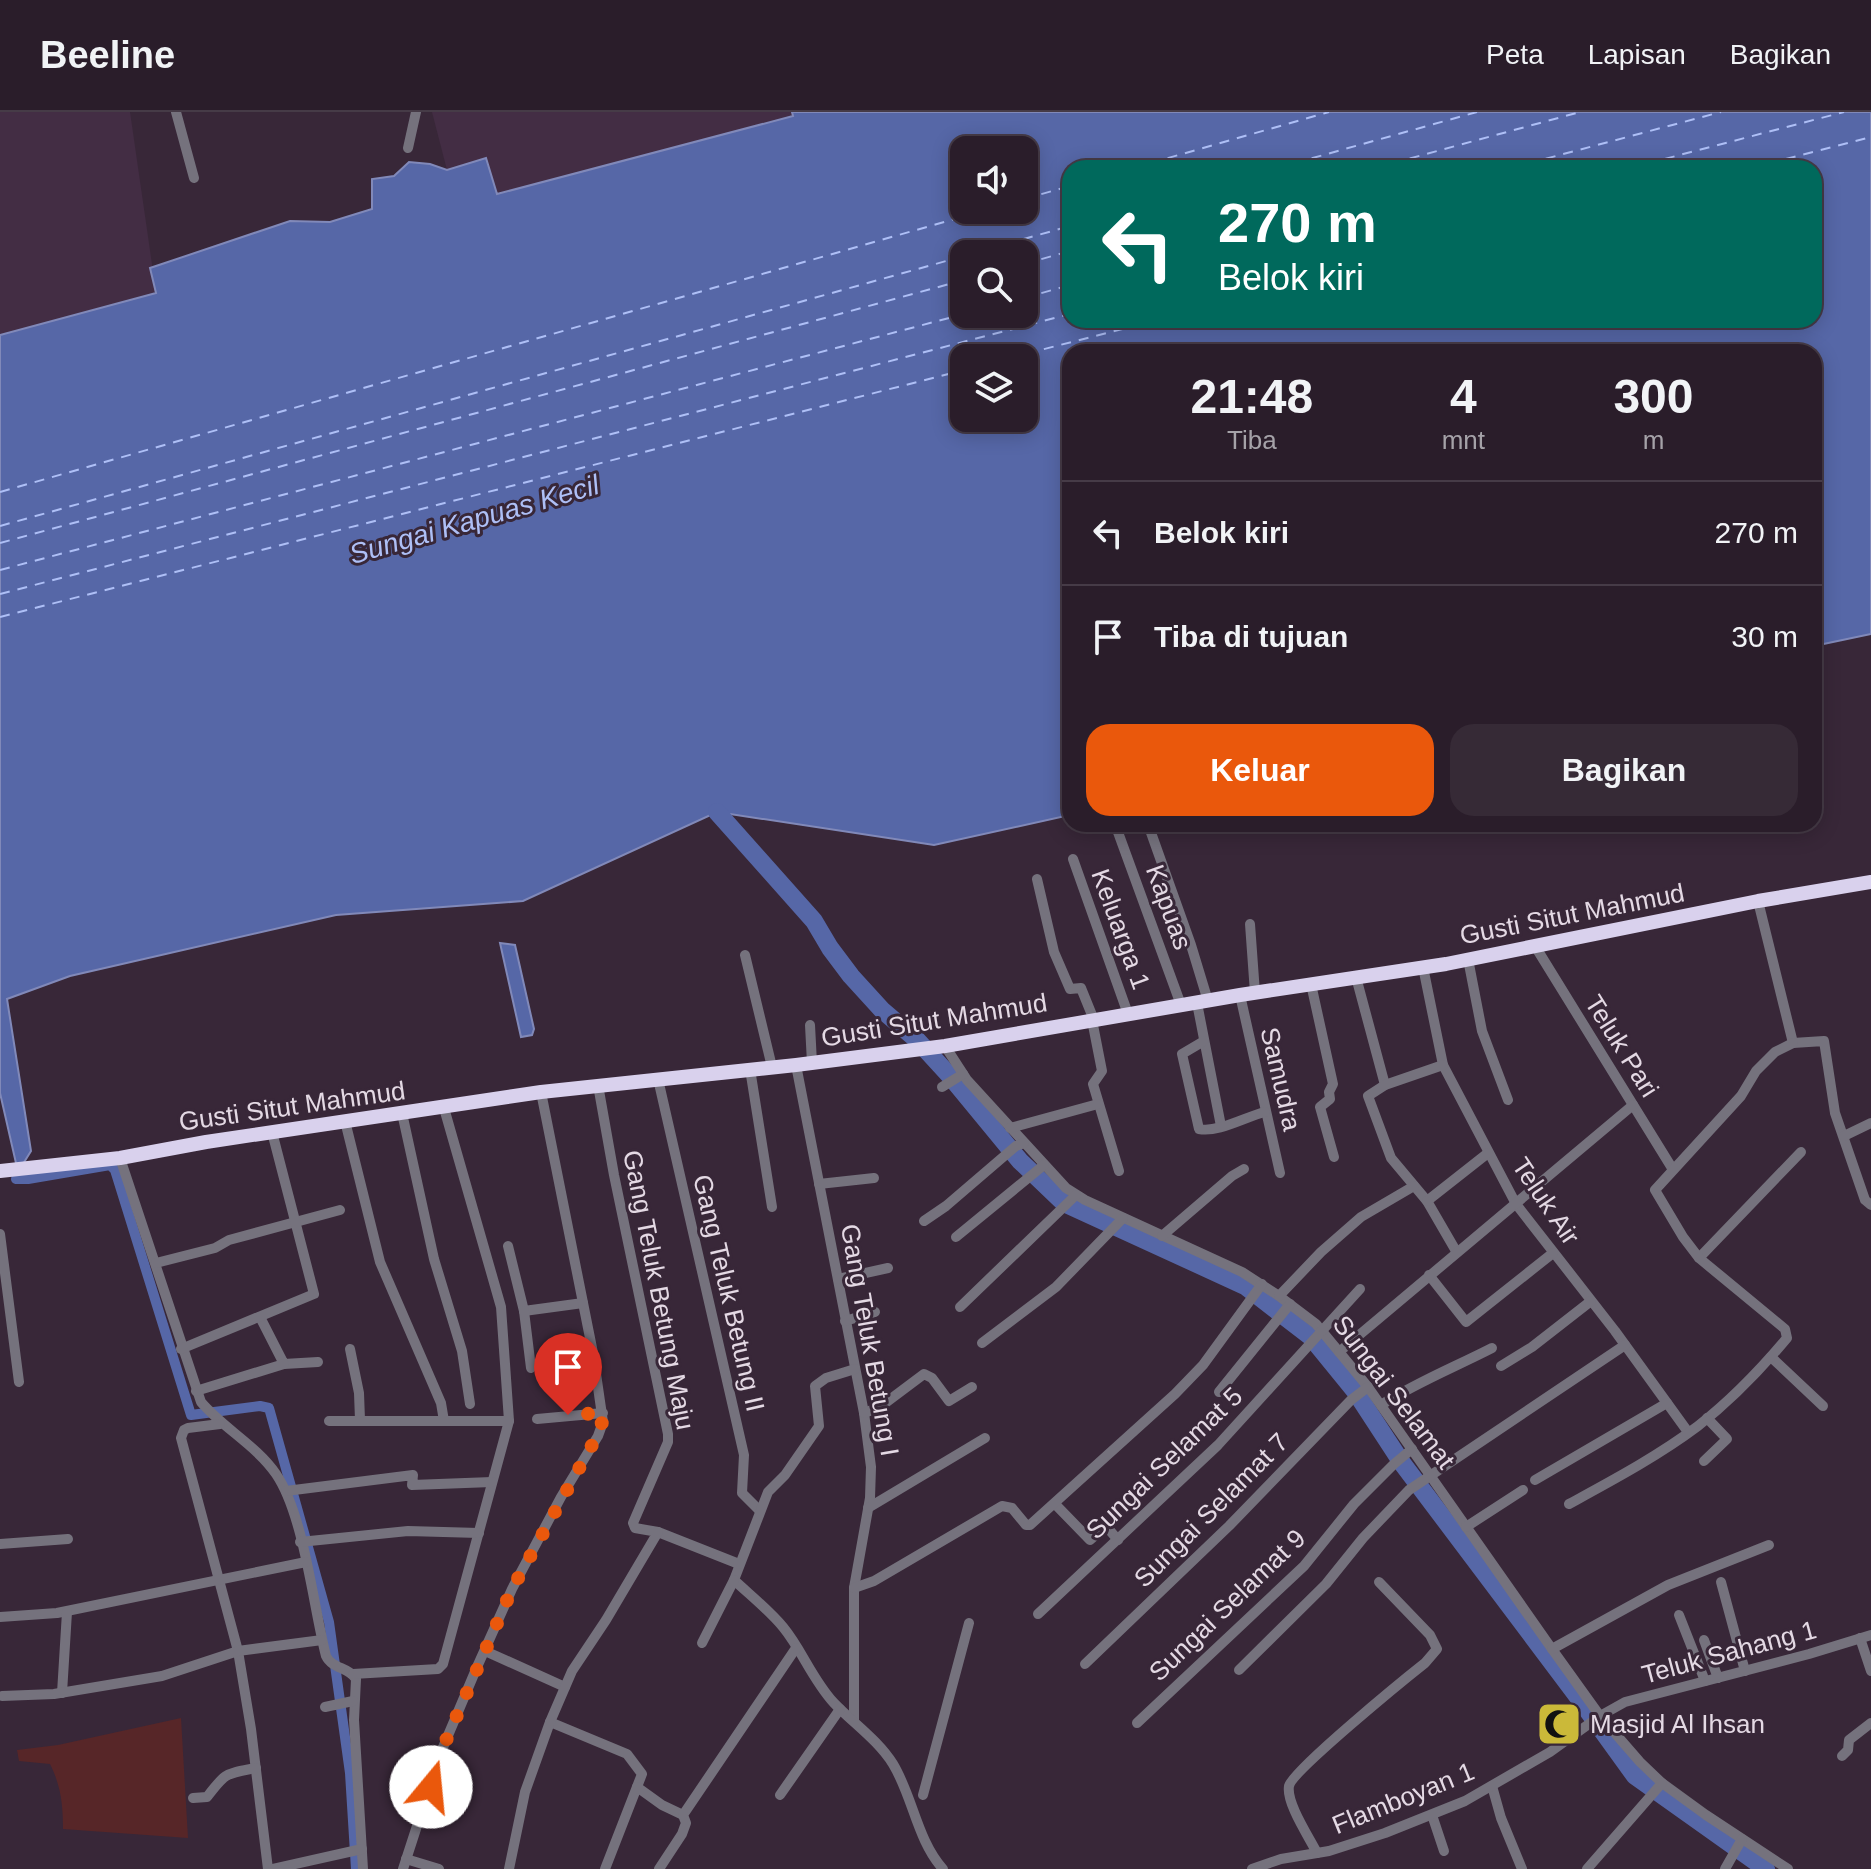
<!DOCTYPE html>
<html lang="id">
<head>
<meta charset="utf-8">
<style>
  body { margin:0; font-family:Helvetica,sans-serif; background:#362a36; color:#f1f3f6; height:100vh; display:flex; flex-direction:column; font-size:30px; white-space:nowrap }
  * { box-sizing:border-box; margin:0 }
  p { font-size:26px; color:#a5a2a8 }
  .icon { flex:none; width:44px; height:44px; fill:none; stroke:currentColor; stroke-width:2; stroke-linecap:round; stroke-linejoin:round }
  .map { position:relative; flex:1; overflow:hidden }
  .drawer { position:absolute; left:1062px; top:232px; width:760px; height:488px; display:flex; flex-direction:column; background:#2a1d2a; border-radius:24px; box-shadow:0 4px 20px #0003,0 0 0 2px #463b47 }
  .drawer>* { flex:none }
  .top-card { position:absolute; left:1062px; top:48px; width:760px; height:168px; border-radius:24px; box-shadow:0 4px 20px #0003,0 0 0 2px #463b47; background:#00695c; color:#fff; overflow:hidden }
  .fabs { position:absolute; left:950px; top:24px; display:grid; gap:16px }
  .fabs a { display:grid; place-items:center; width:88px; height:88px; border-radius:16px; background:#2a1d2a; box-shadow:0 4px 20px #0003,0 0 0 2px #463b47; font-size:40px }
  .pin { position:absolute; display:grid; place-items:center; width:68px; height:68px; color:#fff; margin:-82px -34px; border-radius:50% 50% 50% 0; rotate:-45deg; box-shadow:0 0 8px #0007 }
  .pin .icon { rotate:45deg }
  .me { position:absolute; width:88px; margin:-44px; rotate:17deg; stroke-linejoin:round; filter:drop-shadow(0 0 6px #0008) }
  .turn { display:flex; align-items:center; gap:28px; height:168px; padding:0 24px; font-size:36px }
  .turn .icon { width:104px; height:104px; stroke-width:2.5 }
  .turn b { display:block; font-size:56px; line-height:68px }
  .eta { display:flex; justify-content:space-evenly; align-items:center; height:136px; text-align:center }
  .eta b { font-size:48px; font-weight:600; line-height:56px }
  .cta { display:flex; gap:16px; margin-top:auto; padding:16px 24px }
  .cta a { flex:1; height:92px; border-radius:24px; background:#ea580c; color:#fff; font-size:32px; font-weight:600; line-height:92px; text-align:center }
  .cta a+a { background:#362a36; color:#f1f3f6 }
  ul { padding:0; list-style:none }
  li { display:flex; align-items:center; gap:24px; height:104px; padding:0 24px; border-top:2px solid #463b47 }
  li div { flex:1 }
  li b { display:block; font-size:30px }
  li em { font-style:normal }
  header { display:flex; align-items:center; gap:48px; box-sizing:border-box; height:112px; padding:0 40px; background:#2a1d2a; border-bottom:2px solid #463b47 }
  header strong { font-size:38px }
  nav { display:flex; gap:44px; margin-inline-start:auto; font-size:28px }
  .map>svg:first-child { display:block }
</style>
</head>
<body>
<header>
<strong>Beeline</strong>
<nav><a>Peta</a><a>Lapisan</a><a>Bagikan</a></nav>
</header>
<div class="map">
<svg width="1871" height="1757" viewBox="0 0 1871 1757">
  <rect width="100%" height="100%" fill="#382738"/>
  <g fill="#432d44">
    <polygon points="0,0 130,0 156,180 0,223"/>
    <polygon points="432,0 792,0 794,4 497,82 447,58"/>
  </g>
  <path fill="#572628" d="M 181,1606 L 188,1726 L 63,1717 C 63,1693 61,1674 50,1652 L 19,1649 L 17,1638 L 58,1633 Z"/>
  <g fill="#5667a7" stroke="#8189b9" stroke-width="2" fill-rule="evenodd">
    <path d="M 792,0 L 1871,0 L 1871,522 L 1814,534 L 1814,240 L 1070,240 L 1070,703 L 934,733 L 717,700 L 523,789 L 336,803 L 70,864 L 7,887 L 31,1039 L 18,1060 L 0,981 L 0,223 L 156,181 L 150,156 L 290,109 L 330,110 L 372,97 L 372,67 L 394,64 L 409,50 L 430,52 L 447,58 L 486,46 L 497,82 L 793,4 ZM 964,38 L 1024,38 L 1024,98 L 964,98 ZM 1070,56 L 1814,56 L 1814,208 L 1070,208 ZM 964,142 L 1024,142 L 1024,202 L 964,202 ZM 964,246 L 1024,246 L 1024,306 L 964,306 Z"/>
    <polygon points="500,831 515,833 534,917 532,923 521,925"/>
  </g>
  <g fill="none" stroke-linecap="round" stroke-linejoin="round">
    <polyline stroke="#5667a7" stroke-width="10" points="18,1060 16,1067 28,1067 110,1053 115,1058 191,1303 260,1294 269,1296 329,1510 350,1661 356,1757"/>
    <polyline stroke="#5667a7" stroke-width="18" points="717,700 814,809 830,836 851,864 882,898 917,928 950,964 1020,1049 1064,1091 1245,1174 1311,1225 1355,1279 1402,1351 1578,1585 1635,1664 1766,1757"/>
    <g stroke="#aebff6" stroke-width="2" stroke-dasharray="10 8" stroke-linecap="butt">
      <polyline points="1133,56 1329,0"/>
      <polyline points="1277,56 1477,0"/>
      <polyline points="1375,56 1580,0"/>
      <polyline points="1511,56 1721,0"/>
      <polyline points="1630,56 1844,0"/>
      <polyline points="1751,56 1871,25"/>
      <polyline points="1024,87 1070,74"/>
      <polyline points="971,142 1070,114"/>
      <polyline points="1024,152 1070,139"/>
      <polyline points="1024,186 1070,173"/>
      <polyline points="1009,246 1158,208"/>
      <polyline points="0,380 986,98"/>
      <polyline points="0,414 964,144"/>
      <polyline points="0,431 964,168"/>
      <polyline points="0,458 964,202"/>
      <polyline points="0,482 1070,202"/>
      <polyline points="0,505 964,258"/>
    </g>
    <g stroke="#75727d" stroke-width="10">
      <polyline points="176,0 194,66"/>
      <polyline points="408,36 416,0"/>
      <polyline points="1115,712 1181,893"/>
      <polyline points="1149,715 1191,833 1208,889"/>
      <polyline points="1073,747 1128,902"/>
      <polyline points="1037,767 1054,840 1070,877 1081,876 1094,908"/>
      <polyline points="1758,789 1793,931 1824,929 1835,1001 1865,1088 1871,1093"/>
      <polyline points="1250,812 1255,881"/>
      <polyline points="1535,834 1672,1056"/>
      <polyline points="745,843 772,955"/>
      <polyline points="1468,847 1482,919 1508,988"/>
      <polyline points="1423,855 1443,953 1516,1092 1615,1219 1688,1320"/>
      <polyline points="1356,865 1385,973"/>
      <polyline points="1311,872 1333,972 1329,980 1330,987 1320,995 1334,1045"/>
      <polyline points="1240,883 1280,1061"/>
      <polyline points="1197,891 1221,1014"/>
      <polyline points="1092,908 1102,959 1093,972 1119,1059"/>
      <polyline points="810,913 812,951"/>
      <path d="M 1204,929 L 1182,942 L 1199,1017 C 1218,1021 1245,1005 1265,1000"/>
      <polyline points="945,934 967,968 1066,1076 1085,1088 1242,1160 1279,1184 1316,1212 1368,1275 1552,1537 1600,1604 1640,1650 1662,1671 1706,1703 1788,1757"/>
      <polyline points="796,953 864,1301 871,1355 870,1386 854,1476 854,1609"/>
      <polyline points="1443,953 1385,973 1368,984 1391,1046 1427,1089 1456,1139"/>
      <polyline points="750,957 772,1095"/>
      <polyline points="658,967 744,1343 742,1381 760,1399"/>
      <polyline points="942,975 963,962"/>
      <polyline points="444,996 501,1195 509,1309"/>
      <polyline points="402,1001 434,1147 462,1239 470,1292"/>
      <polyline points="345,1009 380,1150 441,1291 444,1309"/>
      <polyline points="1010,1016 1098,992"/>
      <polyline points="1844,1024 1871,1011"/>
      <path d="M 120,1046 L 201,1290 C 223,1316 257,1334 276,1362 C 304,1403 313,1493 326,1544 C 332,1557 349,1555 356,1567 L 354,1608 L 363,1757"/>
      <polyline points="819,1072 874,1066"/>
      <polyline points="1427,1089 1488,1041"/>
      <polyline points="924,1109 946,1094 1016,1034 1024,1031"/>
      <polyline points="0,1122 19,1270"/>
      <polyline points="1162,1124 1232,1064 1244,1057"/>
      <polyline points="956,1125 1044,1053"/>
      <polyline points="508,1134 524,1199 583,1191"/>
      <polyline points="1699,1146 1801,1040"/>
      <polyline points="156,1151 215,1136 229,1128 340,1098"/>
      <polyline points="1429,1163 1466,1210 1553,1141"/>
      <polyline points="838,1167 888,1156"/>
      <polyline points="1279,1184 1321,1140 1361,1105 1414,1074"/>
      <polyline points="960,1195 1076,1083"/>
      <polyline points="524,1199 531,1256"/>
      <polyline points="260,1205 284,1252 318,1250"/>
      <polyline points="845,1209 875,1200"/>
      <polyline points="982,1231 1056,1175 1123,1106"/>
      <polyline points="181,1237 314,1182 272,1020"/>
      <polyline points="350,1237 359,1281 360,1308"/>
      <polyline points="1339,1240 1633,993"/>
      <polyline points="1771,1245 1823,1294"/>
      <polyline points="1501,1254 1532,1235 1591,1189"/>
      <path d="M 855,1257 L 826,1266 L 815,1274 L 819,1314 L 785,1363 L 768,1380 L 734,1468 C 750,1483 769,1498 783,1515 C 802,1538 812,1567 834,1591 C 853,1611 878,1628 893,1652 C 913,1685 917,1728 943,1757"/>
      <polyline points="196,1279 284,1252"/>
      <polyline points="1219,1280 1290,1192"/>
      <path d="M 1381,1293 C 1417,1270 1455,1255 1492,1236"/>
      <polyline points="864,1301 880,1295 924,1262 932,1266 949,1289 972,1275"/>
      <polyline points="537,1307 603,1301"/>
      <polyline points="329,1309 509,1309 443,1552 438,1557 353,1562"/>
      <polyline points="220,1312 188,1316 184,1318 181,1326 238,1539 251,1617 268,1757"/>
      <polyline points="1704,1349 1727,1327 1707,1306"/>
      <polyline points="1535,1368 1667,1291"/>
      <polyline points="286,1379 413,1363 412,1373 492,1370"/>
      <polyline points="1055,1392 1090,1428 1106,1414 1118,1428"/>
      <path d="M 1569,1392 C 1613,1368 1658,1344 1698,1314 C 1730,1289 1761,1257 1787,1226 L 1785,1217 L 1699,1146 L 1683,1125 L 1655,1078 L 1741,984 L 1756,959 L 1775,940 L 1793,931"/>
      <polyline points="868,1396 985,1326"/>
      <polyline points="1466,1415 1523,1378"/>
      <polyline points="658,1420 739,1452"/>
      <polyline points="300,1430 408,1419 479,1421"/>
      <polyline points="0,1432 68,1427"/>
      <polyline points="1721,1470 1745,1559"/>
      <polyline points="854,1476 874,1469 1002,1394 1012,1396 1026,1413 1030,1413 1175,1282 1203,1253 1262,1172"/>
      <polyline points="1038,1502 1218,1333 1360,1177"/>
      <polyline points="1679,1503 1705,1569"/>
      <polyline points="0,1505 57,1501 306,1450"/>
      <polyline points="1860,1526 1871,1559"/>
      <polyline points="1704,1528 1718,1566"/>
      <polyline points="702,1531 734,1468"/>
      <polyline points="1552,1537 1668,1473 1769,1433"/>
      <polyline points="485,1539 565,1575"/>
      <polyline points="1085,1552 1229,1414 1351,1288 1368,1275"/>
      <polyline points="1239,1558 1326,1472 1363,1426 1409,1378 1625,1233"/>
      <polyline points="62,1581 67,1500"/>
      <polyline points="2,1584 54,1582 162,1564 238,1539 322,1528"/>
      <polyline points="325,1595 353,1589"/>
      <polyline points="550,1610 627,1642 642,1662 605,1757"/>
      <polyline points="1137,1611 1304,1454 1354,1392 1394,1352 1412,1337"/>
      <polyline points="1842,1644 1848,1638 1849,1628 1871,1611"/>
      <polyline points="1492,1674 1501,1706 1522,1757"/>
      <polyline points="637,1675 662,1693 683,1703"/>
      <polyline points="780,1683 840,1597"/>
      <polyline points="923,1683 969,1511"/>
      <path d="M 193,1686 L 207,1685 C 226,1660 225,1662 256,1656"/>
      <polyline points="1432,1703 1444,1739"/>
      <path d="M 1317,1741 C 1309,1725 1286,1691 1289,1674 C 1292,1659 1406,1566 1425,1551 L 1437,1537 L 1430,1523 L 1379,1470"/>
      <polyline points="406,1747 439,1757"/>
      <polyline points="273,1757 362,1737"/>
      <polyline points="403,1757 441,1640 477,1555 512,1477 561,1385 598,1324 603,1310 593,1241 541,980"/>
      <polyline points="509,1757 525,1680 550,1610 572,1559 606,1508 658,1420 635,1416 633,1411 668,1330 668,1322 614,1063 598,973"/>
      <polyline points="659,1757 682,1722 686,1711 683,1703 796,1536"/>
      <polyline points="1252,1757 1281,1747 1329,1739 1385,1721 1465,1689 1550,1640 1600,1604 1625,1590 1809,1542 1871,1523"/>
      <polyline points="1587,1757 1662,1671"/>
      <polyline points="1725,1757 1742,1727"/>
    </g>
    <polyline stroke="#d9d1ed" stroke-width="14" points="0,1059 120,1046 206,1030 541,980 796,953 945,934 1240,883 1446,852 1758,789 1871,770"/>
  </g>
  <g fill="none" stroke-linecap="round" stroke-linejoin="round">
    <polyline stroke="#ea580c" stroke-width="14" stroke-dasharray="0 25.2" points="431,1675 441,1640 512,1477 601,1317 603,1301 568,1303"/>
  </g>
  <defs>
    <g id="mosque-square" transform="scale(2.3)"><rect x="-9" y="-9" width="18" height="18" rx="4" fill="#cbb939" stroke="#382738"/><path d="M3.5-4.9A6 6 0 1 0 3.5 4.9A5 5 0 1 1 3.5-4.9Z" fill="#111"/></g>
  </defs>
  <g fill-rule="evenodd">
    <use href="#mosque-square" x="1559" y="1612"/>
  </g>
  <g text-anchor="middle" stroke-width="6" stroke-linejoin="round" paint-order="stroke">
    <g font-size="26" fill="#e4d9e4" stroke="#382738">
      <text transform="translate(1169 795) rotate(70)" y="9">Kapuas</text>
      <text transform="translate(1572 802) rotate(-11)" y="9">Gusti Situt Mahmud</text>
      <text transform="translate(1121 817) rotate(70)" y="9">Keluarga 1</text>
      <text transform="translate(934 908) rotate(-9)" y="9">Gusti Situt Mahmud</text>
      <text transform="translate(1622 934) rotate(58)" y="9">Teluk Pari</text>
      <text transform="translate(1281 967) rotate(77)" y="9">Samudra</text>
      <text transform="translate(292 994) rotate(-8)" y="9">Gusti Situt Mahmud</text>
      <text transform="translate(1546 1089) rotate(56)" y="9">Teluk Air</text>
      <text transform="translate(659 1178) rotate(79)" y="9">Gang Teluk Betung Maju</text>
      <text transform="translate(729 1181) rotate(77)" y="9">Gang Teluk Betung II</text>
      <text transform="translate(870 1228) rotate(80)" y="9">Gang Teluk Betung I</text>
      <text transform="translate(1394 1280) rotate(53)" y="9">Sungai Selamat</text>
      <text transform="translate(1164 1351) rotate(-44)" y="9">Sungai Selamat 5</text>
      <text transform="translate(1211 1398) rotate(-45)" y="9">Sungai Selamat 7</text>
      <text transform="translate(1227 1493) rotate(-44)" y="9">Sungai Selamat 9</text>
      <text transform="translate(1729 1540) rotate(-15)" y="9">Teluk Sahang 1</text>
      <text transform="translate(1403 1686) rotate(-22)" y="9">Flamboyan 1</text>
    </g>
    <g font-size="26" fill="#e4d9e4" stroke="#382738" text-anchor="start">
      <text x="1590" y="1621">Masjid Al Ihsan</text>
    </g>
    <g font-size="28" font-style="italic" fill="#aebff6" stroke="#382738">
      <text transform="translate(474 407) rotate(-16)" y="10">Sungai Kapuas Kecil</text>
    </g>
  </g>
</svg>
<div class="fabs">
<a><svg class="icon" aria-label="sound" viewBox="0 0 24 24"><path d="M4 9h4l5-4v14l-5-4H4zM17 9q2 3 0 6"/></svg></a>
<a><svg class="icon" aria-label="search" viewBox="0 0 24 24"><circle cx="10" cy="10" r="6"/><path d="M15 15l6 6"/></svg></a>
<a><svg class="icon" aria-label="layers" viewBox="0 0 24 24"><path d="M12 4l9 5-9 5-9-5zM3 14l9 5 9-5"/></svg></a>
</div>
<div class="pin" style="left:568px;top:1303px;background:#d93025"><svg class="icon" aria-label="arrive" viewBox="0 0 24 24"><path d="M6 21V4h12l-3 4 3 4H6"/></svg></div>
<svg class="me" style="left:431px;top:1675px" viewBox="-20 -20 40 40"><circle r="19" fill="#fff"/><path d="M0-13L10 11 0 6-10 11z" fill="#ea580c"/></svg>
<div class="top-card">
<div class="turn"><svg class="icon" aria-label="left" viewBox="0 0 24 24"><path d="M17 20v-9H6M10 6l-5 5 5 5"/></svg><div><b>270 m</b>Belok kiri</div></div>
</div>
<section class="drawer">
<div class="eta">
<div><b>21:48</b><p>Tiba</p></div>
<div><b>4</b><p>mnt</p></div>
<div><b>300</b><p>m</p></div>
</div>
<ul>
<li><svg class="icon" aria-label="left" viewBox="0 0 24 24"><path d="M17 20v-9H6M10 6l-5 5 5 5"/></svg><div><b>Belok kiri</b></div><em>270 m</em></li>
<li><svg class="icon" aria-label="arrive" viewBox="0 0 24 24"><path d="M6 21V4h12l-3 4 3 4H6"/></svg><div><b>Tiba di tujuan</b></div><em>30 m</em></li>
</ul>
<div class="cta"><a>Keluar</a><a>Bagikan</a></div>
</section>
</div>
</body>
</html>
